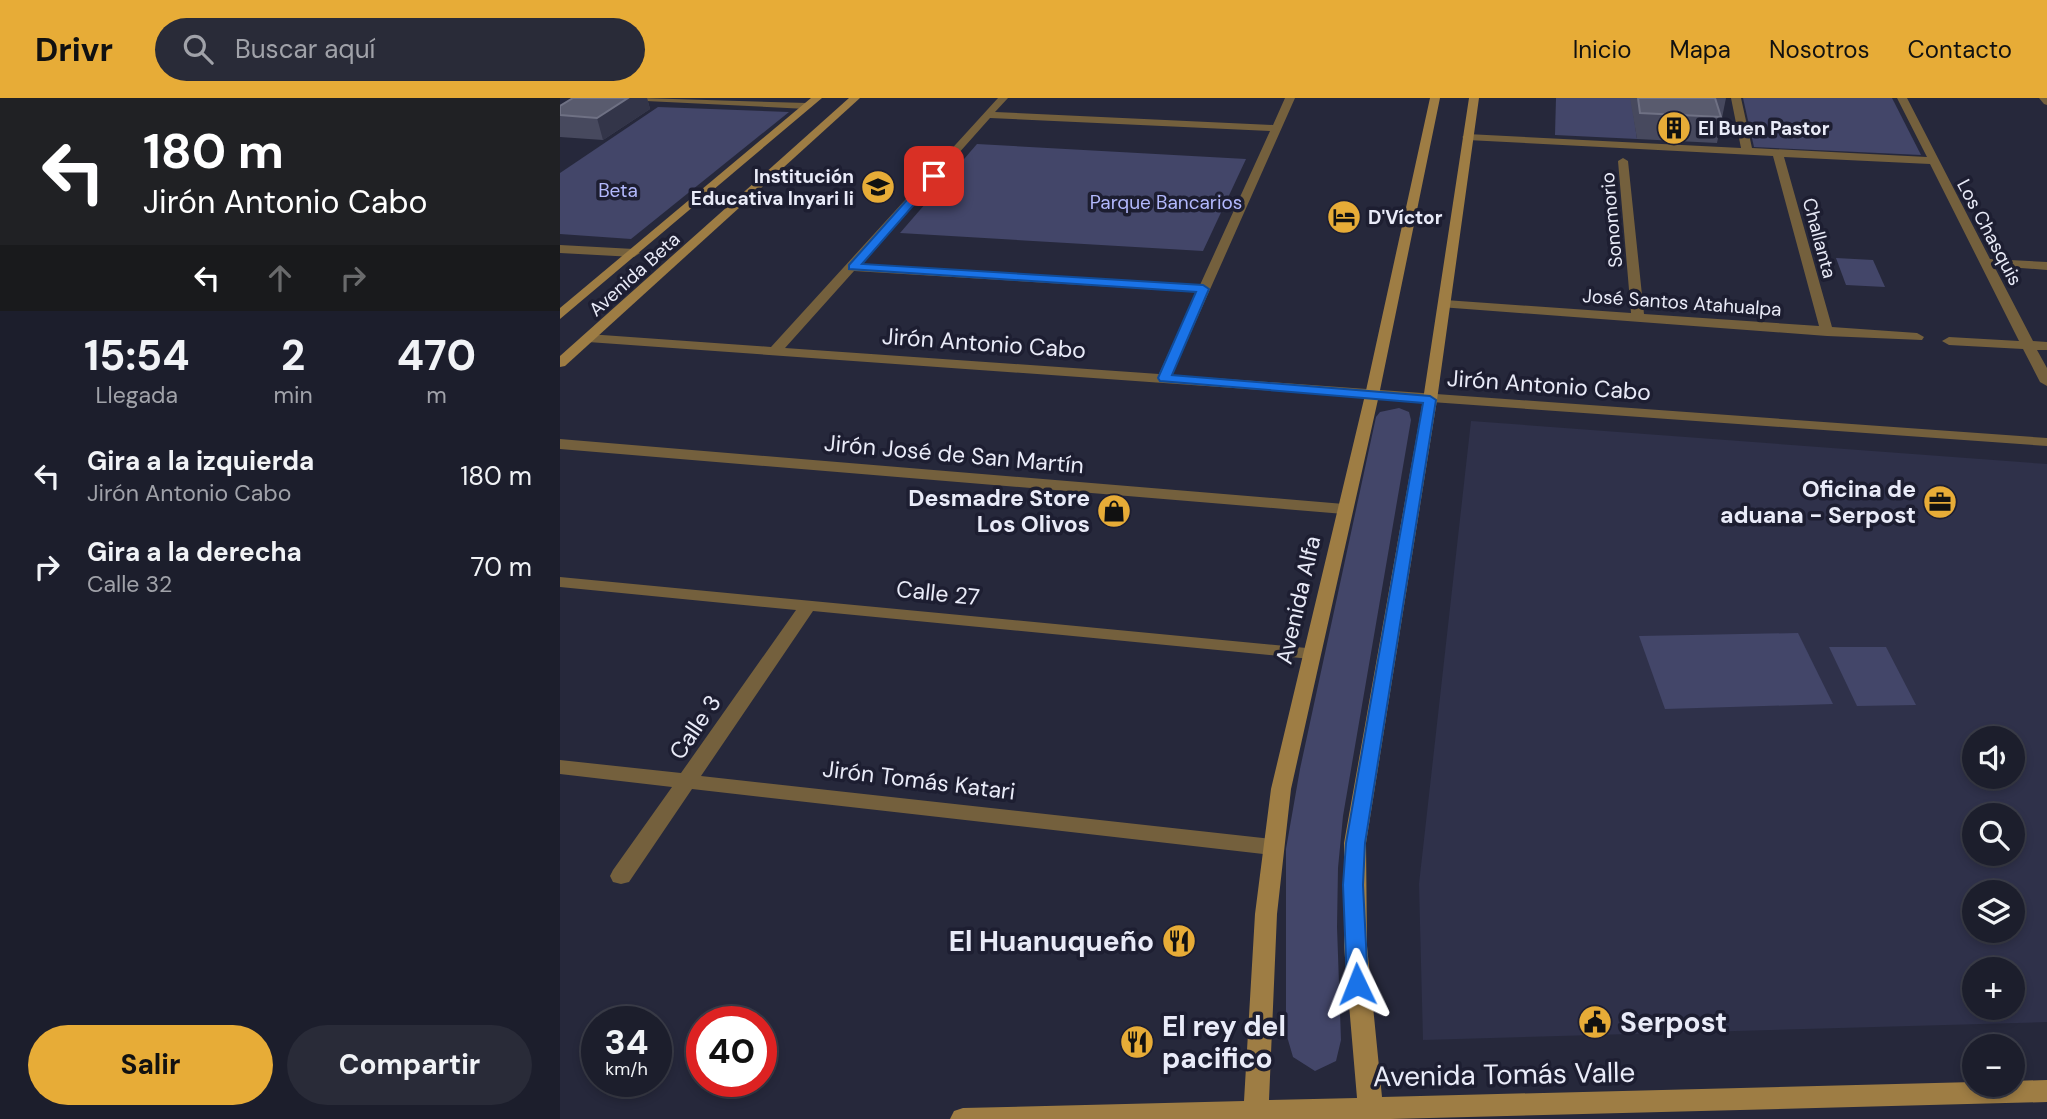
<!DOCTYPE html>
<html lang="es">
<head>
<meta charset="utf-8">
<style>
  body { margin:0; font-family:"DM Sans",sans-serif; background:#292b38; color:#f1f3f6; height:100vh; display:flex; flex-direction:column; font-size:26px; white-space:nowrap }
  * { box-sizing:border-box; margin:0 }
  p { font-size:23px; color:#a0a2a9 }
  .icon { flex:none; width:38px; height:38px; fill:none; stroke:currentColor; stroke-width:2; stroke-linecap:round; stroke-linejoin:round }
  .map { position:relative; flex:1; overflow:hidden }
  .sheet { display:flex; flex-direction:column; background:#1c1e2c; width:560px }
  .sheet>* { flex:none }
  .hud { background:#202124; color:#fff; overflow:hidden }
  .tools { position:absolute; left:1402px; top:628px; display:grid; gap:14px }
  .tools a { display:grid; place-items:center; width:63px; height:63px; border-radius:50%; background:#1c1e2c; box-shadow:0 4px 10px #0003,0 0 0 2px #3a3c48; font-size:35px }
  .speed { position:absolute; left:21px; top:908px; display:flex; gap:14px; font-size:35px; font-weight:700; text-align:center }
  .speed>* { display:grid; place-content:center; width:91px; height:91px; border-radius:50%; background:#1c1e2c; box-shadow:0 4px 10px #0003,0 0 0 2px #3a3c48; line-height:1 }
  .speed small { font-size:18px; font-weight:400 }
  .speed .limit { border:10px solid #d22; background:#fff; color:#111 }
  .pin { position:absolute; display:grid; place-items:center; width:60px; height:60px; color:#fff; margin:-30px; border-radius:14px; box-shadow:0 4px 10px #0006 }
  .me { position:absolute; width:77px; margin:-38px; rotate:358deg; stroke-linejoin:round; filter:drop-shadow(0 0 5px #0008) }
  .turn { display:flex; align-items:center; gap:24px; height:147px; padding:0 28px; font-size:32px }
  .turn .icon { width:91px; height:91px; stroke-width:2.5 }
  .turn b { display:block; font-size:49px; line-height:60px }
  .lanes { display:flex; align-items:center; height:66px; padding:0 28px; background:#0003; justify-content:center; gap:35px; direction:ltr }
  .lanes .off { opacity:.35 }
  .eta { display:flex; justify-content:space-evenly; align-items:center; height:119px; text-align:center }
  .eta b { font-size:42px; font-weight:700; line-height:49px }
  .button { display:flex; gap:14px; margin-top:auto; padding:14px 28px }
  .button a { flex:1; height:80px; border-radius:42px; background:#e7ac37; color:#111; font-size:28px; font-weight:700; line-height:80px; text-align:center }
  .button a+a { background:#292b38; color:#f1f3f6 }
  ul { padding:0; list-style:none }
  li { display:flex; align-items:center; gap:21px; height:91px; padding:0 28px }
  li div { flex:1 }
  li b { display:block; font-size:26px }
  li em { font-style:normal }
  header { display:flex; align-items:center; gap:42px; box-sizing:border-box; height:98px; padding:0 35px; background:#e7ac37; color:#111 }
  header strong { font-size:33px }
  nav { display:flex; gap:38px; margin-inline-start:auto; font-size:24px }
  .search { width:490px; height:63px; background:#292b38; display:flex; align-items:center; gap:18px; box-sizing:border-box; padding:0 24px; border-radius:38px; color:#a0a2a9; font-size:26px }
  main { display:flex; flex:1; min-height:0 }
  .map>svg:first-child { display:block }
</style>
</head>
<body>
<header>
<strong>Drivr</strong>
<div class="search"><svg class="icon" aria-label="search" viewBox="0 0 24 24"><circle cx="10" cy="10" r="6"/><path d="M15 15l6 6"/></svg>Buscar aquí</div>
<nav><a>Inicio</a><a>Mapa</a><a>Nosotros</a><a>Contacto</a></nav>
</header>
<main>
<section class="sheet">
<div class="hud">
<div class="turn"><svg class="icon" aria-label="left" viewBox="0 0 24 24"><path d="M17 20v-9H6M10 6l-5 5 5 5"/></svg><div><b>180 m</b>Jirón Antonio Cabo</div></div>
<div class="lanes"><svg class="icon" aria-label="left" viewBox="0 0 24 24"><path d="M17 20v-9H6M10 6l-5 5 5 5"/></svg><svg class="icon off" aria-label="ahead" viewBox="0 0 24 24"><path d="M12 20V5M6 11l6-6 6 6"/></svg><svg class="icon off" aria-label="right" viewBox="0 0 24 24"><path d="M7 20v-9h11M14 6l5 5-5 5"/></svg></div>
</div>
<div class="eta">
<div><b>15:54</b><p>Llegada</p></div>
<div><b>2</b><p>min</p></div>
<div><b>470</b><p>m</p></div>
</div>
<ul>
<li><svg class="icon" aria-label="left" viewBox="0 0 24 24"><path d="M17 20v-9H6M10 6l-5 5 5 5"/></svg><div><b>Gira a la izquierda</b><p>Jirón Antonio Cabo</p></div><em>180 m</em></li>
<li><svg class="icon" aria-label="right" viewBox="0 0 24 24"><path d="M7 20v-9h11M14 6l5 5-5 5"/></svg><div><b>Gira a la derecha</b><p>Calle 32</p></div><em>70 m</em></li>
</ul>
<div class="button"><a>Salir</a><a>Compartir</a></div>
</section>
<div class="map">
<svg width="1487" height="1021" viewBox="0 0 1487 1021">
  <rect width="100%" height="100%" fill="#26283b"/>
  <path fill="#2f314a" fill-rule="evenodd" d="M 911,323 L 1487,366 L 1487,924 L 863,942 L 859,786 ZM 1414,640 L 1452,640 L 1452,679 L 1414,679 ZM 1414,718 L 1452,718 L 1452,756 L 1414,756 ZM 1414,794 L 1452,794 L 1452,833 L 1414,833 ZM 1414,872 L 1452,872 L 1452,910 L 1414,910 Z"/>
  <g fill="#434669">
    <polygon points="996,0 1071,0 1077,41 995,37"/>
    <polygon points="1183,0 1332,0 1361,57 1194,49"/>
    <polygon points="98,9 229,14 71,141 0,136 0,75"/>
    <polygon points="417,46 686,61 643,153 340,135"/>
    <polygon points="1276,160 1313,162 1325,189 1286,187"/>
    <polygon points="839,310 849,314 851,322 783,718 778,770 777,829 781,942 776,963 755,973 733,959 726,935 726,751 740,671 816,319 820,314"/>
    <polygon points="1238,535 1273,606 1105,611 1079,538"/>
    <polygon points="1326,549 1356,607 1297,608 1269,549"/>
  </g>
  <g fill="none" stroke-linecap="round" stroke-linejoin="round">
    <g fill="#74603d" fill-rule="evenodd">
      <polygon points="81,0 247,5 252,8 247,11 86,3"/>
      <path d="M 438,0 L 448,0 L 435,14 L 713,27 L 725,0 L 735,0 L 612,277 L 1487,340 L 1487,348 L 28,244 L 21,240 L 28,236 L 211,249 ZM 430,20 L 710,33 L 640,187 L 300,166 ZM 294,173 L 636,194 L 599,276 L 225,250 Z"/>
      <polygon points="1171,0 1181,0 1192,50 1367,59 1337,0 1347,0 1430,161 1487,164 1487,172 1434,168 1473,243 1487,244 1487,252 1477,252 1487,270 1487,288 1480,284 1463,251 1389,247 1382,243 1389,239 1459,243 1370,66 1224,59 1272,229 1357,235 1364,239 1362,242 1267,238 880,209 880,203 885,202 1071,215 1058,63 1063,60 1068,63 1084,216 1259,228 1213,58 907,42 902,39 907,36 1181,50"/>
      <polygon points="1479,0 1487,0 1487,7 1484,6"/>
      <polygon points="0,147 74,151 80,155 74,159 0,155"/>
      <polygon points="0,341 784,406 792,411 784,416 0,351"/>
      <polygon points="0,479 757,551 760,555 757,559 751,561 253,513 141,678 712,741 719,743 723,749 719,755 712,757 132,691 69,784 61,786 53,784 50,778 53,772 112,689 0,676 0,662 121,675 236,512 0,489"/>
    </g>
    <g fill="#9e7d44" fill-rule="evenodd">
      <polygon points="251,0 262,0 0,221 0,210"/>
      <polygon points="289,0 300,0 5,268 0,269 0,258"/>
      <polygon points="870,0 880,0 819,297 731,691 717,816 709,1002 797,1000 784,848 784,745 863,302 909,0 919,0 877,302 806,745 807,848 822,999 1414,984 1414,987 1452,987 1452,983 1487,982 1487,1004 831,1021 390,1021 394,1013 403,1010 684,1003 695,816 711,691 805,297"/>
    </g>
  </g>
  <g fill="#47495e">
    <polygon points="13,0 87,0 90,11 43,42 0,39 0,8"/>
    <polygon points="1070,0 1166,0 1157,45 1077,41"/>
  </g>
  <polygon fill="#333549" points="68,0 87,0 90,11 43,42 37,20"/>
  <g fill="#595b6e" stroke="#6f7184" stroke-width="2">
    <polygon points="13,0 68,0 37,20 0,17 0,8"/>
    <polygon points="1078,0 1155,0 1161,19 1080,15"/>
  </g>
  <polygon fill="#1a73e8" stroke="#114b97" stroke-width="2" points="371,75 379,78 302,166 643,187 649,191 612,277 870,298 876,302 805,745 803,787 808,886 805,892 797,894 790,892 787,886 783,787 786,745 863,305 600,283 598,280 636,194 289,171 289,167"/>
  <defs>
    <g id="building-disc" transform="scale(1.75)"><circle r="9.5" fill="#e7ac37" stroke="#1d1e31"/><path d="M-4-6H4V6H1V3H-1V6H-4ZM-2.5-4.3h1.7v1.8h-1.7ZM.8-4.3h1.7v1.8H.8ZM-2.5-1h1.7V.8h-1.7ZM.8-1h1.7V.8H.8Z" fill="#111"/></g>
    <g id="school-disc" transform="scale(1.75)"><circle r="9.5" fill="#e7ac37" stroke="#1d1e31"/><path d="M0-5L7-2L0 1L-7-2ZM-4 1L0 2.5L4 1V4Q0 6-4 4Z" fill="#111"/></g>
    <g id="hotel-disc" transform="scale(1.75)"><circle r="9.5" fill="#e7ac37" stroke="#1d1e31"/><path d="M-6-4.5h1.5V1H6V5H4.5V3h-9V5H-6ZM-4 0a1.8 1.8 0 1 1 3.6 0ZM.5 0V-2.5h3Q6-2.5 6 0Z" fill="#111"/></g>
    <g id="office-disc" transform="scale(1.75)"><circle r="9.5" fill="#e7ac37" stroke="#1d1e31"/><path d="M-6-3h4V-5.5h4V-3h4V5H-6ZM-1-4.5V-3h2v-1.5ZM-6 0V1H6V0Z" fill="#111"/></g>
    <g id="shop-disc" transform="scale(1.75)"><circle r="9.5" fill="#e7ac37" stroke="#1d1e31"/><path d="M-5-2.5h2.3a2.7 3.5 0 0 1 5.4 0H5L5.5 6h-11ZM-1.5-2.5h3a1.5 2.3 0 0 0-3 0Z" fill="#111"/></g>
    <g id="restaurant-disc" transform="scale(1.75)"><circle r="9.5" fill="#e7ac37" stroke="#1d1e31"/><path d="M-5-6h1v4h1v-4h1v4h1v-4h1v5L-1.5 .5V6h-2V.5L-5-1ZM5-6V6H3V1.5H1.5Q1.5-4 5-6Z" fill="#111"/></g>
    <g id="civic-disc" transform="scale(1.75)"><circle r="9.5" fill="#e7ac37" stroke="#1d1e31"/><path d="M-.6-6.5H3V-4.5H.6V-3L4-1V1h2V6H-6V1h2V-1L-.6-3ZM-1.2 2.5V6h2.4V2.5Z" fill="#111"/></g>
  </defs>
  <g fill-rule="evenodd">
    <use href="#building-disc" x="1114" y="30"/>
    <use href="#school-disc" x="318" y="89"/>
    <use href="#hotel-disc" x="784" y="119"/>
    <use href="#office-disc" x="1380" y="404"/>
    <use href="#shop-disc" x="554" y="413"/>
    <use href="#restaurant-disc" x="619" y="843"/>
    <use href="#civic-disc" x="1035" y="924"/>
    <use href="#restaurant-disc" x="577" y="944"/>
  </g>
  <g text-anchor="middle" stroke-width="7" stroke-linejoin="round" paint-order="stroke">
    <g font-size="19" font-weight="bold" fill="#e9ebf8" stroke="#1d1e31" text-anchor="start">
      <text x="1138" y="37">El Buen Pastor</text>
      <text x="294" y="85" text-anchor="end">Institución<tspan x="294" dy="22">Educativa Inyari Ii</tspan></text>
      <text x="808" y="126">D'Víctor</text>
    </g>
    <g font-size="19" fill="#b3b9fd" stroke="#1d1e31">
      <text x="58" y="99">Beta</text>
      <text x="606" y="111">Parque Bancarios</text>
    </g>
    <g font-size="19" fill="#e9ebf8" stroke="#1d1e31">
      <text transform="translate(1051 122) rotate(-95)" y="7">Sonomorio</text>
      <text transform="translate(1430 134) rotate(62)" y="7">Los Chasquis</text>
      <text transform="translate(1260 140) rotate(75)" y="7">Challanta</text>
      <text transform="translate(74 176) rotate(-42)" y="7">Avenida Beta</text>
      <text transform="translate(1122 204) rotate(4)" y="7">José Santos Atahualpa</text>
    </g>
    <g font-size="23" fill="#e9ebf8" stroke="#1d1e31">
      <text transform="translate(424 245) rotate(4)" y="8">Jirón Antonio Cabo</text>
      <text transform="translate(989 287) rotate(4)" y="8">Jirón Antonio Cabo</text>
      <text transform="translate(394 356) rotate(5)" y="8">Jirón José de San Martín</text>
      <text transform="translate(378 495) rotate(6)" y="8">Calle 27</text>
      <text transform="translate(738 502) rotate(-77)" y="8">Avenida Alfa</text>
      <text transform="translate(135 629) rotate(-56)" y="8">Calle 3</text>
      <text transform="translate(359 682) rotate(7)" y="8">Jirón Tomás Katari</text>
    </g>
    <g font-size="23" font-weight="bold" fill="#e9ebf8" stroke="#1d1e31" text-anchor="end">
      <text x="1356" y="399">Oficina de<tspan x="1356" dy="26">aduana - Serpost</tspan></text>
      <text x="530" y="408">Desmadre Store<tspan x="530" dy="26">Los Olivos</tspan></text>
    </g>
    <g font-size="28" font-weight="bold" fill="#e9ebf8" stroke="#1d1e31" text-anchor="start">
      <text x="594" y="853" text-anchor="end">El Huanuqueño</text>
      <text x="1060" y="934">Serpost</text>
      <text x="602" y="938">El rey del<tspan x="602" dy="32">pacifico</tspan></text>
    </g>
    <g font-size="28" fill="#e9ebf8" stroke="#1d1e31">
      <text transform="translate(944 976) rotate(-1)" y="10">Avenida Tomás Valle</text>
    </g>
  </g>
</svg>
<div class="tools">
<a><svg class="icon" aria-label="sound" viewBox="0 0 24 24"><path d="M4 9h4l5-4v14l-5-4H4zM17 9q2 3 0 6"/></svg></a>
<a><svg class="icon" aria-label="search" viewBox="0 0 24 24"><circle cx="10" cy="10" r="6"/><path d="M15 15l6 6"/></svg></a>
<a><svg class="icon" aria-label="layers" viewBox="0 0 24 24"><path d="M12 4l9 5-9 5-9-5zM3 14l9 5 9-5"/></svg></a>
<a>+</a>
<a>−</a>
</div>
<div class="speed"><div>34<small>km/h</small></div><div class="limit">40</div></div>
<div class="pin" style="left:374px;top:78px;background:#d93025"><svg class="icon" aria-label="arrive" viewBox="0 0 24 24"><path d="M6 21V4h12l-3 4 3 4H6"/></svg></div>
<svg class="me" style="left:797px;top:886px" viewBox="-20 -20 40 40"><path d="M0-17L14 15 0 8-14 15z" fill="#1a73e8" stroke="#fff" stroke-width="4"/></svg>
</div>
</main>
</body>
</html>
